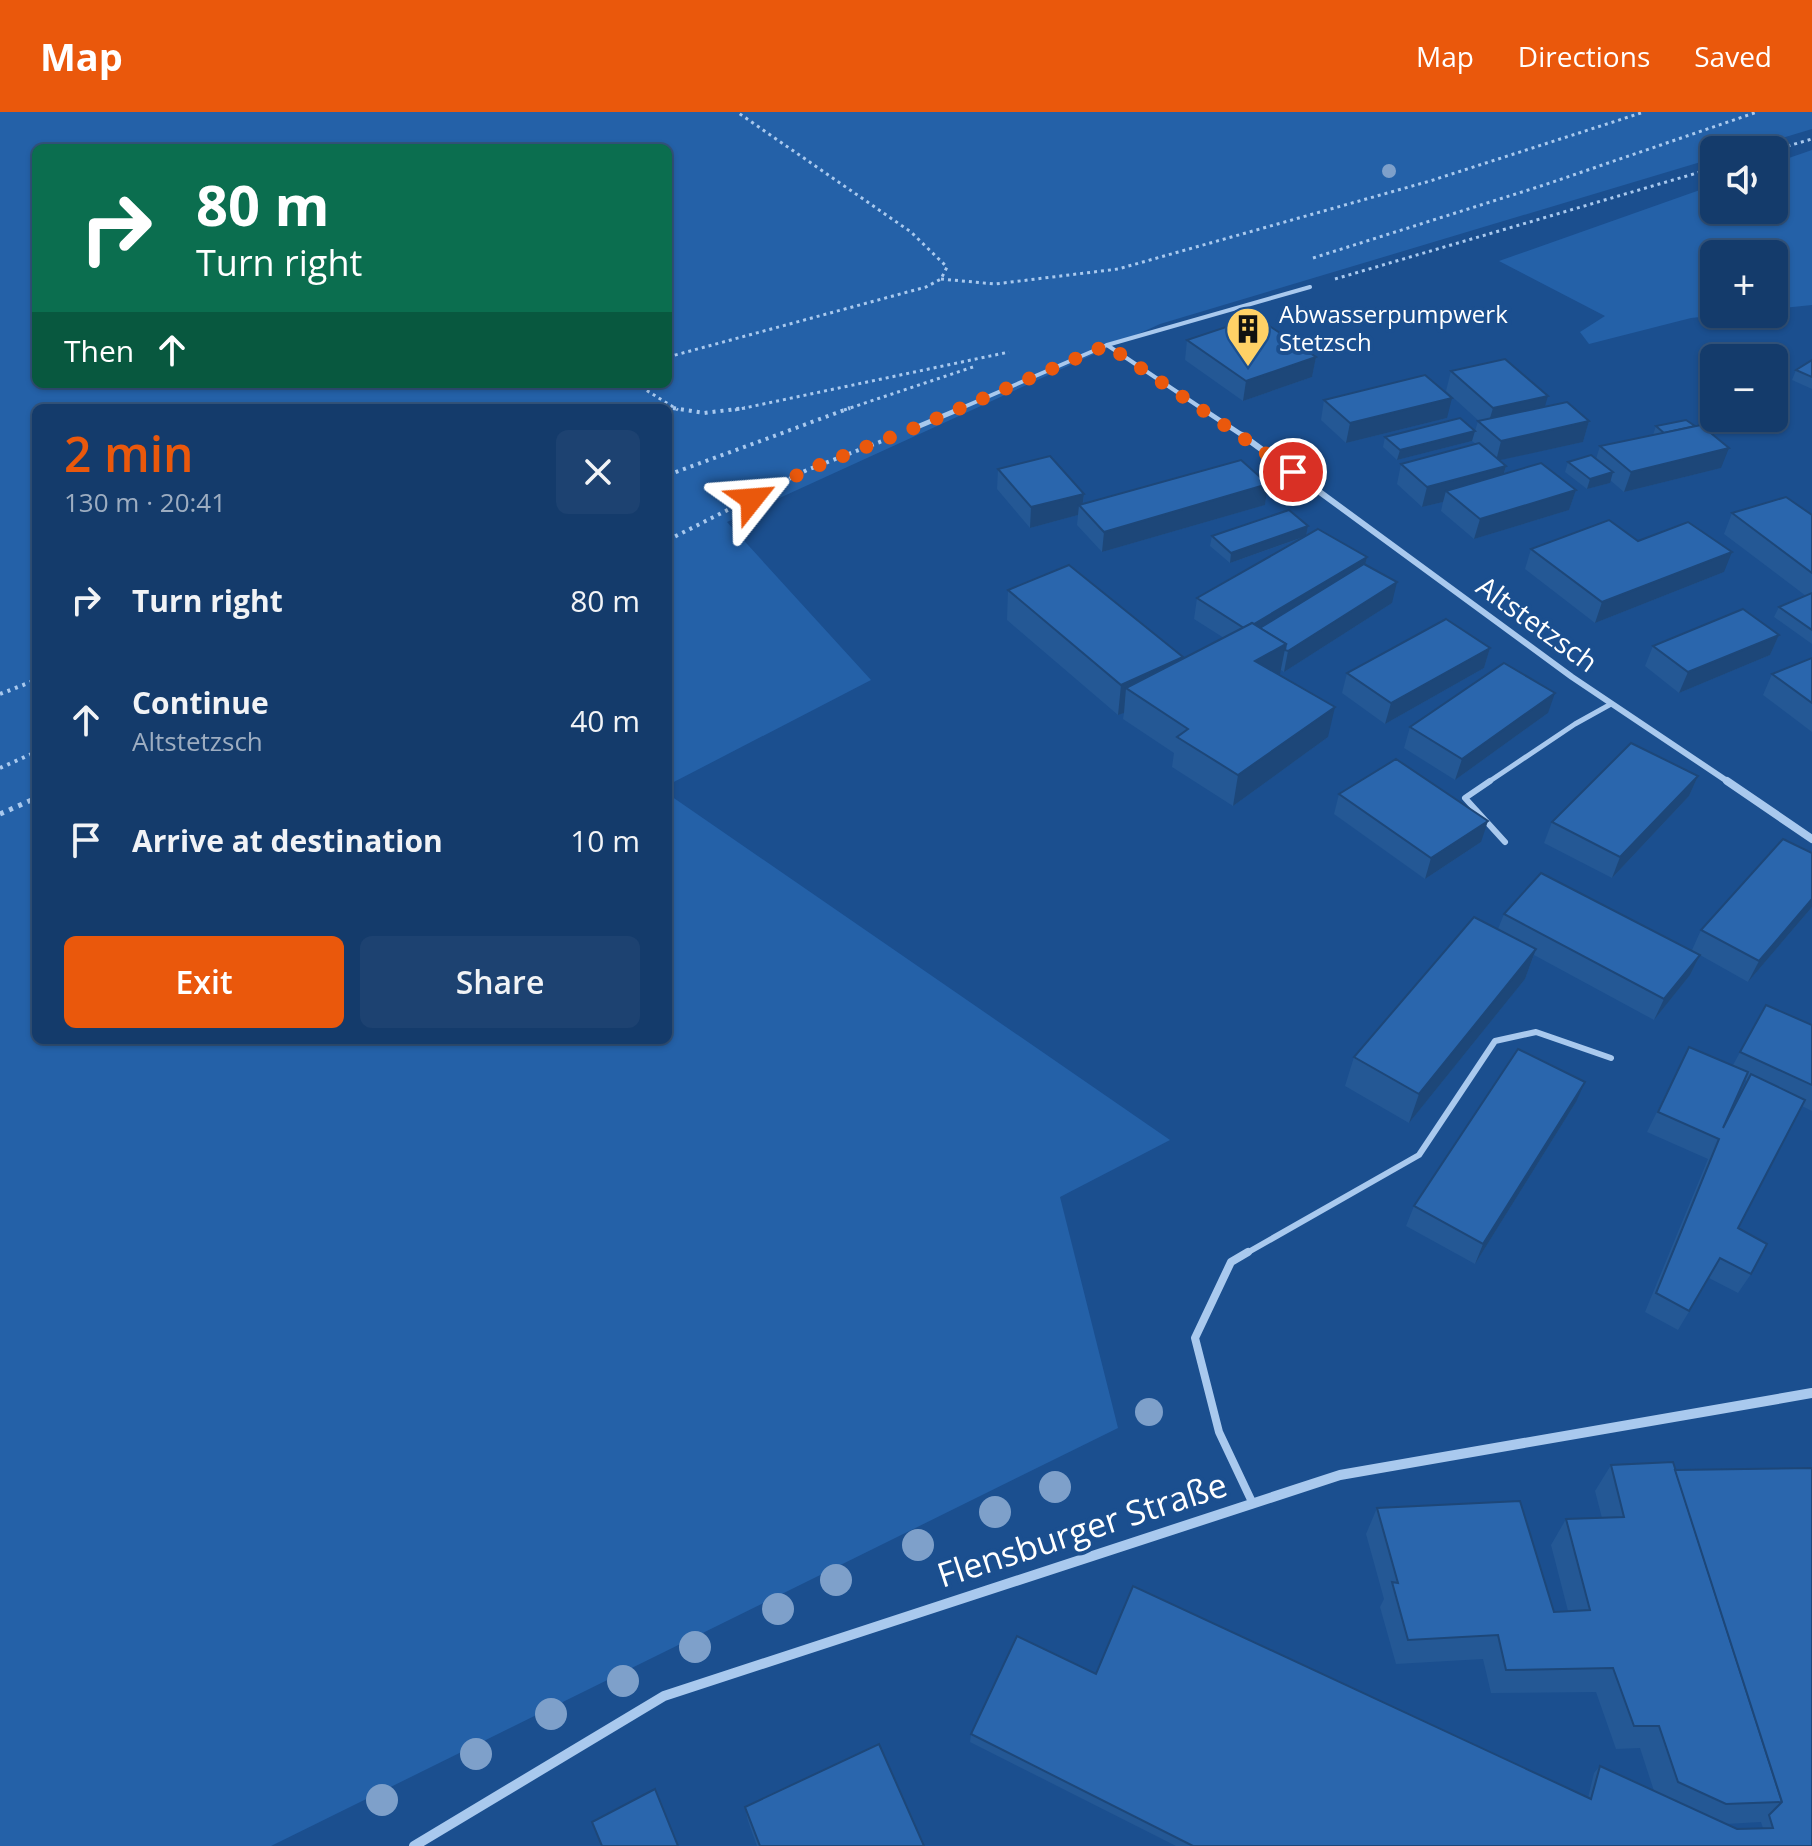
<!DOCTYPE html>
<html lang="en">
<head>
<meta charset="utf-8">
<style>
  body { margin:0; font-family:"Open Sans",sans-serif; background:#1d4271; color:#f1f3f6; height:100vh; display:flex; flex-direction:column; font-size:30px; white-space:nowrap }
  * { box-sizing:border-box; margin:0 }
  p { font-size:26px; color:#9dadc1 }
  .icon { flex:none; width:44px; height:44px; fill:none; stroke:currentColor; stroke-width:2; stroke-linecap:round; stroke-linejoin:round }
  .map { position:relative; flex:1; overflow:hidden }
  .side { position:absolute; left:32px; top:292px; width:640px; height:640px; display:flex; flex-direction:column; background:#143b6b; border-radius:12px; box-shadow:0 2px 6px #0004,0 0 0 2px #33557e }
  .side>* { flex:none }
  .hud { position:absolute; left:32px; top:32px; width:640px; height:244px; border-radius:12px; box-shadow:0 2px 6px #0004,0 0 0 2px #33557e; background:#0b6e4f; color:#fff; overflow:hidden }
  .tools { position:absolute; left:1700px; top:24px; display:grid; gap:16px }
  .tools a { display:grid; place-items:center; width:88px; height:88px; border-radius:12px; background:#143b6b; box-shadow:0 2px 6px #0004,0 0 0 2px #33557e; font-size:40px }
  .pin { position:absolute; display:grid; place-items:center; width:68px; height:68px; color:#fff; margin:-34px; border:4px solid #fff; border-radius:50%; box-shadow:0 2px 8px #0007 }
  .me { position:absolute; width:88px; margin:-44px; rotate:62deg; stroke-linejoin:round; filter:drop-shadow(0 0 6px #0008) }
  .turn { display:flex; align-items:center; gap:28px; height:168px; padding:0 32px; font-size:36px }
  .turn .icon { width:104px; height:104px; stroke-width:2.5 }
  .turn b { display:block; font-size:56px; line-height:68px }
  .then { display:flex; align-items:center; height:76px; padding:0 32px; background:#0003; gap:16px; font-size:30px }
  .round { display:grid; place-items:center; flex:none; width:84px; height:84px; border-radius:12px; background:#1d4271 }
  .head { display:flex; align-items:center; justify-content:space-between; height:136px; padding:0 32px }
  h1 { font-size:48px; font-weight:600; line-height:60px; color:#ea580c }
  .action { display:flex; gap:16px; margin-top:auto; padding:16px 32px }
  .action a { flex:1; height:92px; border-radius:12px; background:#ea580c; color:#fff; font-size:32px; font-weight:600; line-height:92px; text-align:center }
  .action a+a { background:#1d4271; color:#f1f3f6 }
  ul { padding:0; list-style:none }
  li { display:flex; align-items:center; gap:24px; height:120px; padding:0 32px }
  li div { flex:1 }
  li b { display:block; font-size:30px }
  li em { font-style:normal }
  header { display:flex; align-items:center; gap:48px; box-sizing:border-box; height:112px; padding:0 40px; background:#ea580c; color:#fff }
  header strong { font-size:38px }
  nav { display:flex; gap:44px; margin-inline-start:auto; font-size:28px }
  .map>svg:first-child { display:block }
</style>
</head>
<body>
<header>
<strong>Map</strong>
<nav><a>Map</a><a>Directions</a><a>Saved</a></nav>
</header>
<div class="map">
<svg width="1812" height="1734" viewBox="0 0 1812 1734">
  <rect width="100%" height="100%" fill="#1b4f8f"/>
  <g fill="#2461a8" fill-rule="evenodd">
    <path d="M 0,0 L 1812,0 L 1812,17 L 1742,38 L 1714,38 L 1714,46 L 1160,212 L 727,410 L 871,568 L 668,673 L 668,296 L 36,296 L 36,928 L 668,928 L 668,682 L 1170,1028 L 1060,1085 L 1118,1316 L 271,1734 L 0,1734 ZM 36,36 L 668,36 L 668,272 L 36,272 Z"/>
    <polygon points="1812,38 1812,193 1774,197 1774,142 1714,142 1714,202 1729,202 1691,206 1589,232 1580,220 1605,204 1499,149 1714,73 1714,98 1774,98 1774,51"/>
  </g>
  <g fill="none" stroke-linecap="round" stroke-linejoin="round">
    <g stroke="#a9c9ee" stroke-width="3" stroke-dasharray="3 4" stroke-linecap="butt">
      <polyline points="1774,38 1812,27"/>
      <polyline points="1313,146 1544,73 1757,0"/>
      <polyline points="941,167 995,172 1118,157 1430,69 1644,0"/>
      <polyline points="1335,167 1714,56"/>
      <polyline points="668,245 926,175 941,167 947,155 911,120 737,0"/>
      <polyline points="646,272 646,278 678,298"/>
      <polyline points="735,298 1009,240"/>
      <polyline points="844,298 976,254"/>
    </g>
    <g stroke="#a9c9ee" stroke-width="4" stroke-dasharray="3 5" stroke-linecap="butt">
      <polyline points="673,296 704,301 745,296"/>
      <polyline points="668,363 850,296"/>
      <polyline points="668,428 807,358 890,326"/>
      <polyline points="0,582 36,568"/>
      <polyline points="0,656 36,640"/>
    </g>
    <polyline stroke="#a9c9ee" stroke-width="5" stroke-dasharray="4 6" stroke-linecap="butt" points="0,702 36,686"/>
    <g stroke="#a9c9ee" stroke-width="4">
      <polyline points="1107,233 1204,298"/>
      <polyline points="957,298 1107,233 1310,175"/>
    </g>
    <g stroke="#a9c9ee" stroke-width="5">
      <polyline points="1201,296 1242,323"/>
      <polyline points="917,315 962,296"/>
      <polyline points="1487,671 1575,612 1611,592"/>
    </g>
    <g stroke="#a9c9ee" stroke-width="6">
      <polyline points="1490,669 1465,686 1505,730"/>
      <polyline points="1245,1142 1419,1043 1495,929 1536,920 1611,946"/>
    </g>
    <polyline stroke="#a9c9ee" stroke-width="8" points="1248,1140 1231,1150 1195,1226 1219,1320 1253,1392"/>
    <polyline stroke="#a9c9ee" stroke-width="6" points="1242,323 1572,565 1730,671"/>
    <polyline stroke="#a9c9ee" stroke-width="8" points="1727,669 1812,727"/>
    <polyline stroke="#a9c9ee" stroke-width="10" points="414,1734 664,1584 1340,1363 1812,1281"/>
  </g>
  <g fill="#7ea0ca">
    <circle cx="1389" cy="59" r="7"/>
    <circle cx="1149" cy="1300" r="14"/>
    <circle cx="1055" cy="1375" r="16"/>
    <circle cx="995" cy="1400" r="16"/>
    <circle cx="918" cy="1433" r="16"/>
    <circle cx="836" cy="1468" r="16"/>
    <circle cx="778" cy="1497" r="16"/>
    <circle cx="695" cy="1535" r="16"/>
    <circle cx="623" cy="1569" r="16"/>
    <circle cx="551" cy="1602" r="16"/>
    <circle cx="476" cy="1642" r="16"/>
    <circle cx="382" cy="1688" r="16"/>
  </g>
  <g fill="#245895" fill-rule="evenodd">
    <polygon points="1187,228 1316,245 1312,265 1243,289 1185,248"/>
    <polygon points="1812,248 1812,277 1792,268 1796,258"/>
    <polygon points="1451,259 1545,295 1589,309 1583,330 1500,348 1506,354 1504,362 1576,378 1569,398 1474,427 1441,399 1443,390 1422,395 1397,372 1401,352 1476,332 1472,329 1397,348 1383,335 1385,325 1475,319 1478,309 1479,309 1446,279"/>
    <polygon points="1324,288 1447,306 1346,331 1321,308"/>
    <polygon points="1656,314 1721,356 1624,380 1610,368 1610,371 1587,377 1565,360 1568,350 1596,347 1600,334 1653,323"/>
    <polygon points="998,357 1084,382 1083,392 1268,372 1265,393 1102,440 1077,413 1078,403 1030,416 997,377"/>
    <polygon points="1732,401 1812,403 1812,532 1774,505 1779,495 1806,484 1724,422"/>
    <polygon points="1308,414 1306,424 1367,445 1365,453 1392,491 1284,560 1281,558 1279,563 1328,625 1233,694 1172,655 1174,641 1123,607 1124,601 1118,603 1007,508 1008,478 1183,547 1224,526 1194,507 1197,486 1304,425 1230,451 1210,434 1212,424"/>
    <polygon points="1638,429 1724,460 1595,511 1525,457 1531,437"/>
    <polygon points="1779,523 1770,543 1679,581 1645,554 1653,534"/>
    <polygon points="1490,536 1484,556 1385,612 1342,581 1347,561"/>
    <polygon points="1812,546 1812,620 1763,583 1772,562"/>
    <polygon points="1548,601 1455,668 1404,636 1410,615"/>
    <polygon points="1698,664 1689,684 1612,766 1544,731 1552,710"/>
    <polygon points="1339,682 1481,730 1425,767 1334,702"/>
    <polygon points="1812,741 1812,795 1748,870 1700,843 1690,863 1654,908 1534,843 1525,867 1409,1011 1345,974 1354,945 1498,817 1504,802 1692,838 1701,818"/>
    <path d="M 1766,893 L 1812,913 L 1812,999 L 1802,994 L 1738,1116 L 1751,1162 L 1738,1181 L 1709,1166 L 1678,1218 L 1645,1200 L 1708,1047 L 1647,1020 L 1689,935 L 1733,953 ZM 1744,967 L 1747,969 L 1727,1007 Z"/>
    <polygon points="1576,990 1475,1152 1406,1114 1414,1094"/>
    <path d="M 1611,1353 L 1812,1734 L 1176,1734 L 970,1630 L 971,1622 L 1096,1562 L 1588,1686 L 1594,1661 L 1600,1654 L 1654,1679 L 1640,1636 L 1616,1637 L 1596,1580 L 1491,1581 L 1483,1547 L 1396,1552 L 1380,1495 L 1384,1487 L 1366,1422 L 1377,1396 L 1554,1500 L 1568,1499 L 1551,1433 L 1566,1407 L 1602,1406 L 1595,1379 ZM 1761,1710 L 1763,1716 L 1737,1717 L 1726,1712 Z"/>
    <polygon points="745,1695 924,1734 757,1734 748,1709"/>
  </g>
  <g fill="#1d4779">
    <polygon points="1316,245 1312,265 1243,289 1246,269"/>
    <polygon points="1548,284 1542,304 1487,316 1493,296"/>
    <polygon points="1452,286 1447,306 1346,331 1350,311"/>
    <polygon points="1589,309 1583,330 1496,349 1501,329"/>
    <polygon points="1475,319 1472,329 1397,348 1400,338"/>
    <polygon points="1729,336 1721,356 1624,380 1631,360"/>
    <polygon points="1506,354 1500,374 1446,379 1443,390 1422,395 1427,375"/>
    <polygon points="1613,360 1610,371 1587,377 1590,367"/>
    <polygon points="1268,372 1265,393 1102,440 1104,420"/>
    <polygon points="1576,378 1569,398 1474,427 1480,407"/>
    <polygon points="1084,382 1082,396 1079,393 1078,403 1030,416 1031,395"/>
    <polygon points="1308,414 1306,424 1230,451 1231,441"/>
    <polygon points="1732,440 1724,460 1595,511 1602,490"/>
    <polygon points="1367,445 1362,466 1264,525 1246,517"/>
    <polygon points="1397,470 1392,491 1284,560 1288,539"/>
    <polygon points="1779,523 1770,543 1679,581 1688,560"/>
    <polygon points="1286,532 1280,562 1250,579 1255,549"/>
    <polygon points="1490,536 1484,556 1385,612 1391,591"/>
    <polygon points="1183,545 1179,575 1126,576 1124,601 1118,603 1121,573"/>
    <polygon points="1555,581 1548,601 1455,668 1462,647"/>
    <polygon points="1335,595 1328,625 1233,694 1238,663"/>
    <polygon points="1698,664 1689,684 1612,766 1620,745"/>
    <polygon points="1488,709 1481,730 1425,767 1431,746"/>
    <polygon points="1812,787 1812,795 1748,870 1759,849"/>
    <polygon points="1536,837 1525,867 1409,1011 1419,982"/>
    <polygon points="1700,843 1690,863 1654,908 1664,887"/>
    <polygon points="1585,970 1576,990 1475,1152 1483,1132"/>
  </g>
  <g fill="#2a66ad" stroke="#1d4779" stroke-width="2">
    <polygon points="1256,205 1316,245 1246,269 1187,228"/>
    <polygon points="1505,247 1548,284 1493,296 1451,259"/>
    <polygon points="1812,248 1812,265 1796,258"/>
    <polygon points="1425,263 1452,286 1350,311 1324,288"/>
    <polygon points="1567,290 1589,309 1501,329 1478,309"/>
    <polygon points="1460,306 1475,319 1400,338 1385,325"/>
    <polygon points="1686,308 1695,314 1664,321 1656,314"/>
    <polygon points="1701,313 1729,336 1631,360 1600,334"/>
    <polygon points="1479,331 1506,354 1427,375 1401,352"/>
    <polygon points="1591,343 1613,360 1590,367 1568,350"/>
    <polygon points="1050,344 1084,382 1031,395 998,357"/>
    <polygon points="1241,348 1268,372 1104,420 1079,393"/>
    <polygon points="1541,351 1576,378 1480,407 1446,379"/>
    <polygon points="1786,385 1812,403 1812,461 1732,401"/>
    <polygon points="1289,398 1308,414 1231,441 1212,424"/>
    <polygon points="1609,408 1638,429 1688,410 1732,440 1602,490 1531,437"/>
    <polygon points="1318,417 1367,445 1254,512 1252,511 1244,516 1197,486"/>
    <polygon points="1364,452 1397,470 1288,539 1285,538 1286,532 1260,516"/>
    <polygon points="1069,453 1183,545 1121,573 1008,478"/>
    <polygon points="1812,481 1812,518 1779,495"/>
    <polygon points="1743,497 1779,523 1688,560 1653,534"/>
    <polygon points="1446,507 1490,536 1391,591 1347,561"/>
    <polygon points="1252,511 1286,532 1255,549 1335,595 1238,663 1177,625 1188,617 1126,576"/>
    <polygon points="1812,546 1812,591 1772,562"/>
    <polygon points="1504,551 1555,581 1462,647 1410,615"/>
    <polygon points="1631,631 1698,664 1620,745 1552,710"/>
    <polygon points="1396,647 1488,709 1431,746 1339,682"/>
    <polygon points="1783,727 1812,741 1812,787 1759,849 1701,818"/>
    <polygon points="1541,761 1700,843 1664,887 1504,802"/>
    <polygon points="1474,805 1536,837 1419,982 1354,945"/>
    <polygon points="1766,893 1812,913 1812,973 1740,940"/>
    <polygon points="1689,935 1748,960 1723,1016 1751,962 1805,988 1738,1116 1767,1132 1751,1162 1720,1146 1689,1199 1656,1181 1719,1027 1658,1000"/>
    <polygon points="1518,937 1585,970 1483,1132 1414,1094"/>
    <polygon points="1673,1350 1782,1690 1726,1692 1678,1670 1659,1614 1634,1614 1613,1556 1506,1558 1498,1523 1408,1528 1392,1470 1398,1471 1377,1396 1520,1389 1554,1500 1590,1498 1566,1407 1624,1405 1611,1353"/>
    <polygon points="1812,1356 1812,1734 1193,1734 971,1622 1017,1524 1096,1562 1133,1474 1591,1687 1600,1654 1737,1717 1773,1716 1769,1703 1782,1690 1675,1358"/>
    <polygon points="879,1632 924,1734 760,1734 745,1695"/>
    <polygon points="655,1677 678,1734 602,1734 592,1710"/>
  </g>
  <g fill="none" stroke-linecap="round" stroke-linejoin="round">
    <polyline stroke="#ea580c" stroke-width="14" stroke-dasharray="0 25.2" points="752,387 807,358 917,315 1107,233 1293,360"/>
  </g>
  <defs>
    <g id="building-pin" transform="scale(2.3)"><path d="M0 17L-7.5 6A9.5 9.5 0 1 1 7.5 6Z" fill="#ffd166" stroke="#1b4f8f"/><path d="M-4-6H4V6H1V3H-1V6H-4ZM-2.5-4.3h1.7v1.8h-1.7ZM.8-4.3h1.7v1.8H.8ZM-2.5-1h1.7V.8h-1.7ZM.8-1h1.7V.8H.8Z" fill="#111"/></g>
  </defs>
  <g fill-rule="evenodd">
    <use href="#building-pin" x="1248" y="217"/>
  </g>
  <g text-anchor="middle" stroke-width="8" stroke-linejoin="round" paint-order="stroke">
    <g font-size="24" fill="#fff" stroke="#1b4f8f" text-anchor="start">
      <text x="1279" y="211">Abwasserpumpwerk<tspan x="1279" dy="28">Stetzsch</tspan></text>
    </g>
    <g font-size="28" fill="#fff" stroke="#1b4f8f">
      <text transform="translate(1537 512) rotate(36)" y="10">Altstetzsch</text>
    </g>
    <g font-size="34" fill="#fff" stroke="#1b4f8f">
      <text transform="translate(1082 1418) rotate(-18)" y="12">Flensburger Straße</text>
    </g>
  </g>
</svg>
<div class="tools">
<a><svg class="icon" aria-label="sound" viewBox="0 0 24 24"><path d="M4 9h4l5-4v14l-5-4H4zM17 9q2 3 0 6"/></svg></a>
<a>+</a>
<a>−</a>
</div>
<div class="pin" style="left:1293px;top:360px;background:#d93025"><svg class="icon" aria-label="arrive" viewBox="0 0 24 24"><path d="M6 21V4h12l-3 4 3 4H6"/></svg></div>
<svg class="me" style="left:752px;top:387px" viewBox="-20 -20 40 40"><path d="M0-17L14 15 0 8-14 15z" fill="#ea580c" stroke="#fff" stroke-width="4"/></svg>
<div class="hud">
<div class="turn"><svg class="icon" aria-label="right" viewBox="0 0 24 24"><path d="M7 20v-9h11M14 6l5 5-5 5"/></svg><div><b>80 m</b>Turn right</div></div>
<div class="then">Then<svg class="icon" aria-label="ahead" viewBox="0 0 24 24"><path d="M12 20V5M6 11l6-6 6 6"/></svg></div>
</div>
<section class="side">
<div class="head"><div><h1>2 min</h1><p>130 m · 20:41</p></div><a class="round"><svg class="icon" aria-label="close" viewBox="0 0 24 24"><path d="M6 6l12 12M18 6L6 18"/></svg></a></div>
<ul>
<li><svg class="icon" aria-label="right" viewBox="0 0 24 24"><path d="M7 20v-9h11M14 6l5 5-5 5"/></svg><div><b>Turn right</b></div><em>80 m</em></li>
<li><svg class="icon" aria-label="ahead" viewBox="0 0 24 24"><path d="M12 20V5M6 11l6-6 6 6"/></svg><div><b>Continue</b><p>Altstetzsch</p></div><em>40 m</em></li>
<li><svg class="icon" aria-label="arrive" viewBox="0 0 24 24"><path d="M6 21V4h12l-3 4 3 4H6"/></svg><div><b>Arrive at destination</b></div><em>10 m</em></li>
</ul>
<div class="action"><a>Exit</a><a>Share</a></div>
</section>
</div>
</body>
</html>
